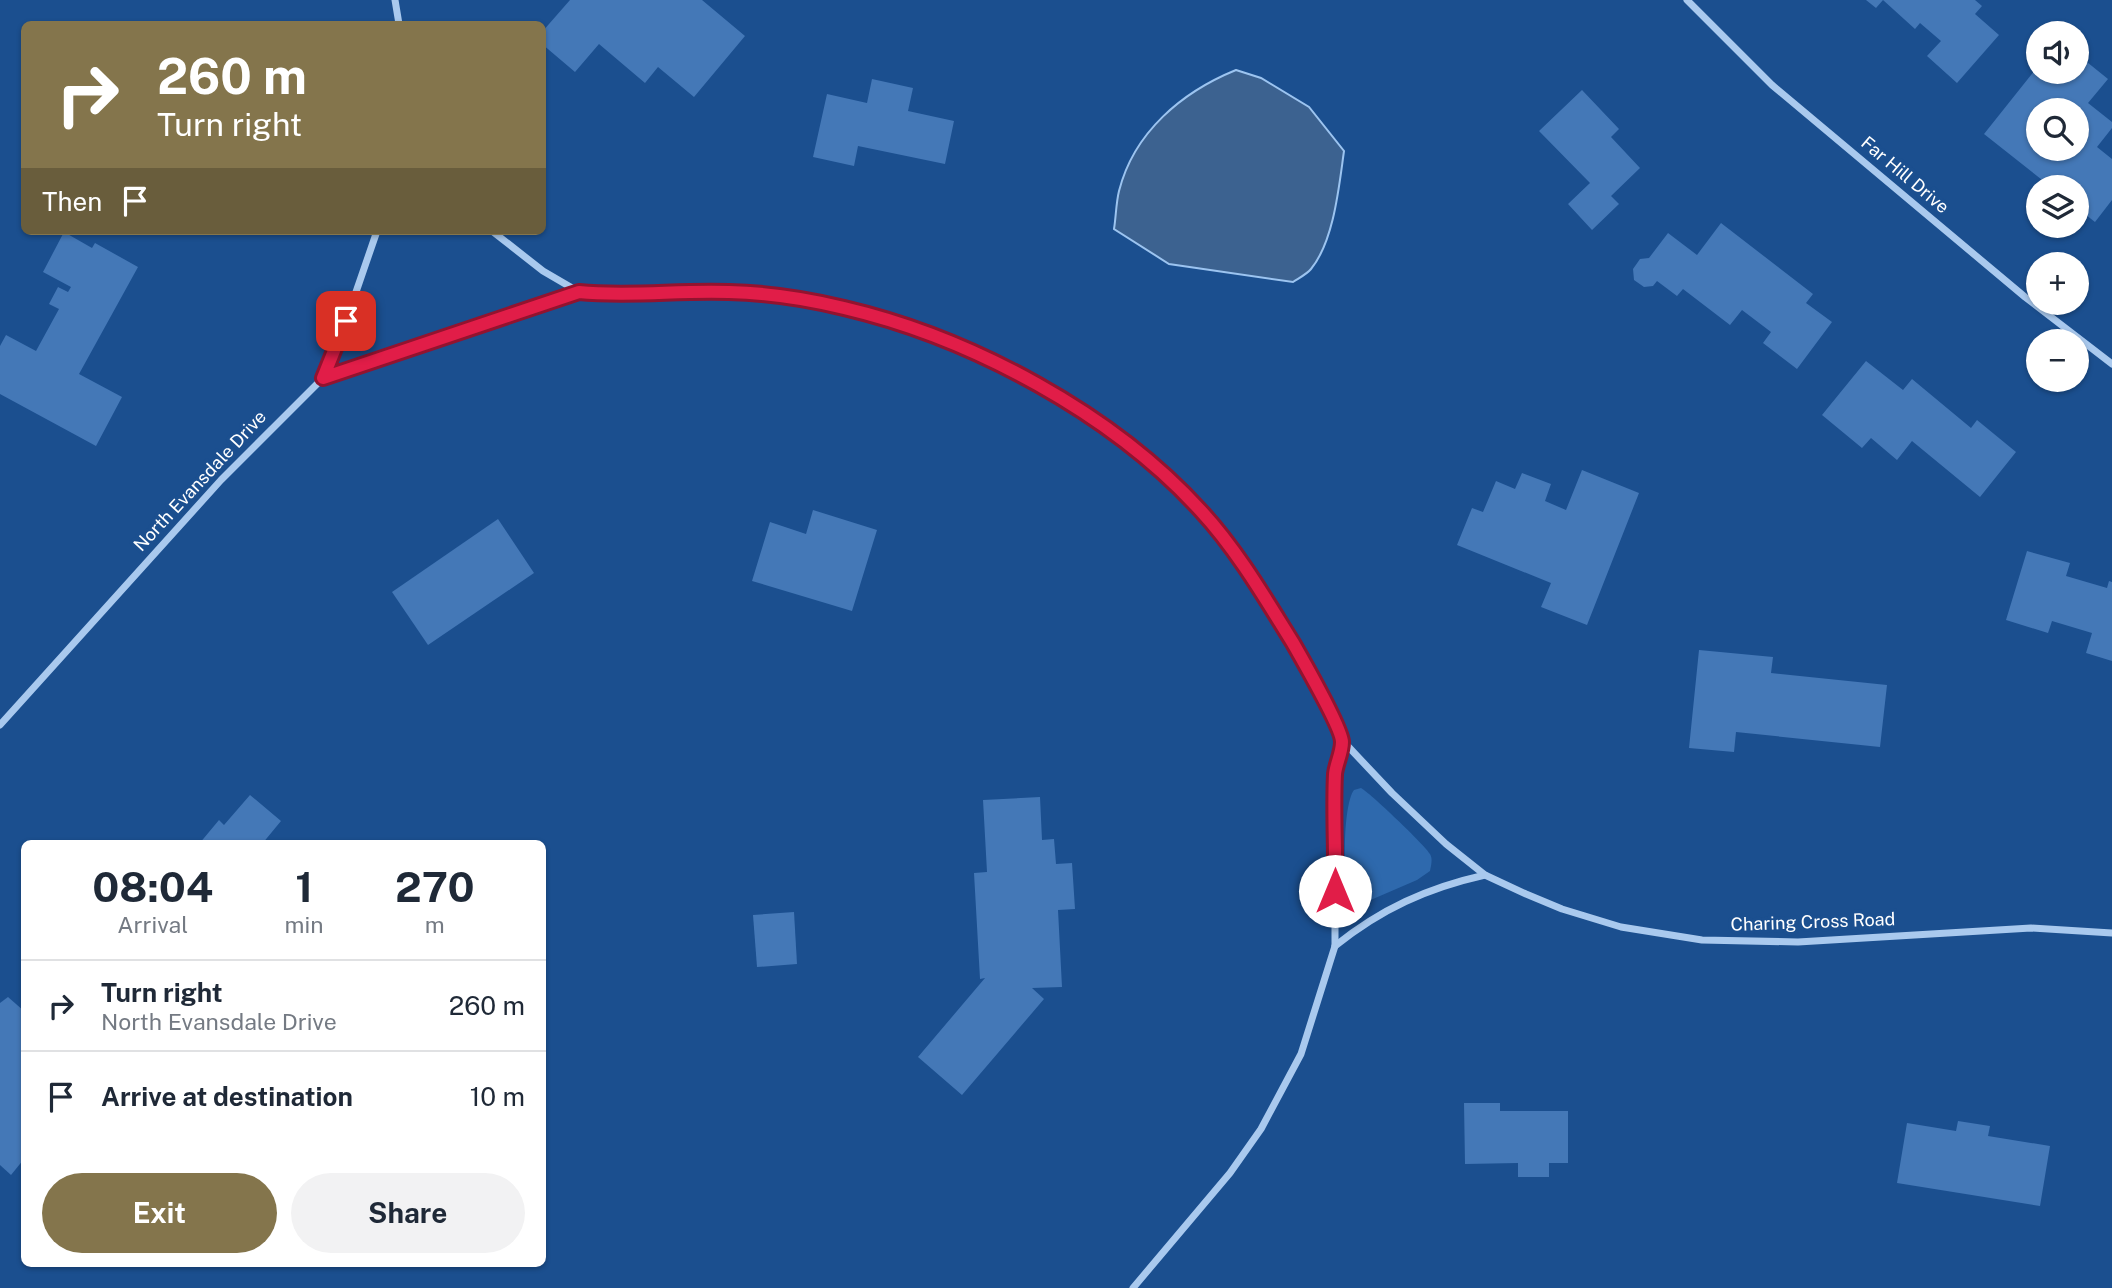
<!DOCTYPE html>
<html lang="en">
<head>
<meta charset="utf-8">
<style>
  body { margin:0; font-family:"Public Sans",sans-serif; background:#f2f2f3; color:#1f2937; height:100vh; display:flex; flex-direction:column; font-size:26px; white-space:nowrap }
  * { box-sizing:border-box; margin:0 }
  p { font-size:23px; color:#747a83 }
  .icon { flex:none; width:38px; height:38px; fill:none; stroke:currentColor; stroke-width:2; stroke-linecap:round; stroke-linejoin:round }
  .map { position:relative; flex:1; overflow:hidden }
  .panel { position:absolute; left:21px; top:840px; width:525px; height:427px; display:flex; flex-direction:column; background:#fff; border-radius:10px; box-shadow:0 2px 5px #0004 }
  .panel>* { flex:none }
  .top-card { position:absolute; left:21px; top:21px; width:525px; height:214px; border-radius:10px; box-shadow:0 2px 5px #0004; background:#84754c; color:#fff; overflow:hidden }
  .fabs { position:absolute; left:2026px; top:21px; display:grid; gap:14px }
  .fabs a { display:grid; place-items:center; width:63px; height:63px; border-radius:50%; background:#fff; box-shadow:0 2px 5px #0004; font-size:35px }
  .pin { position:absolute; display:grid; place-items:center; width:60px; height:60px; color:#fff; margin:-30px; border-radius:14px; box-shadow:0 4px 10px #0006 }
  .me { position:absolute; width:77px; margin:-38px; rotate:0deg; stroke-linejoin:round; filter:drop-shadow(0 0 5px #0008) }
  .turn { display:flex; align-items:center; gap:24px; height:147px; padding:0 21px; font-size:32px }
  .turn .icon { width:91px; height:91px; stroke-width:2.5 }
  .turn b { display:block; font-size:49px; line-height:60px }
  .then { display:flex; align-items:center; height:66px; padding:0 21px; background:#0003; gap:14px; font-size:26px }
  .eta { display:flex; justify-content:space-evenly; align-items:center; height:119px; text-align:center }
  .eta b { font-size:42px; font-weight:700; line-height:49px }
  .action { display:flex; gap:14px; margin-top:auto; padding:14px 21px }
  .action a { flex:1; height:80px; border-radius:42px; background:#84754c; color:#fff; font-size:28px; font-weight:700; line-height:80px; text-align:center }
  .action a+a { background:#f2f2f3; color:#1f2937 }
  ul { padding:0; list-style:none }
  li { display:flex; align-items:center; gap:21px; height:91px; padding:0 21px; border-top:2px solid #e0e1e3 }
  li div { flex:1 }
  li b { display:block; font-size:26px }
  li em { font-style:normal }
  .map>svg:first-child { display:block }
</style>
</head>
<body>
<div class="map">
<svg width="2112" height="1288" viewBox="0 0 2112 1288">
  <rect width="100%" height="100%" fill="#1b4f8f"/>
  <path fill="#2e69ad" d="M 1361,788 C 1368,791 1427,847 1430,854 C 1433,859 1431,866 1430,871 L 1417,880 L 1366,902 L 1351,896 C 1342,881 1343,804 1354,790 Z"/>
  <path fill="#3c6290" stroke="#9cc4f0" stroke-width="2" d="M 1236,70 L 1261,78 L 1309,107 L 1344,151 C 1339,186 1334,241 1311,269 C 1307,274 1299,278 1293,282 L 1169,264 L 1114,229 C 1116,217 1116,203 1119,191 C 1134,132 1182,92 1236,70 Z"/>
  <g fill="#4478b7" fill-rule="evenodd">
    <polygon points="570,0 702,0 745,36 694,97 658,67 645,83 599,44 575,72 542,44 542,32"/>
    <polygon points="1866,0 1975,0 1982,6 1975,14 1999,35 1957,83 1927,56 1941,41 1920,23 1915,29 1883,0 1876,8"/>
    <path d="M 2077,54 L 2108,79 L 2088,103 L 2112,122 L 2112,128 L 2097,147 L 2112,159 L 2112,200 L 2095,222 L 2077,208 L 2077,187 L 2051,187 L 1984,134 L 2039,65 L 2039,72 L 2077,72 ZM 2039,110 L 2077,110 L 2077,149 L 2039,149 Z"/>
    <polygon points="872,79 913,88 908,111 954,121 945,164 858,146 854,166 813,157 827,94 867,103"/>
    <polygon points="1582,90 1619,129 1611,137 1640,168 1611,196 1619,204 1592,230 1568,204 1590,183 1539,131"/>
    <polygon points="1721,223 1813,294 1806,303 1832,322 1797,369 1763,343 1771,332 1742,310 1730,325 1683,289 1677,296 1657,281 1653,286 1644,287 1634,280 1633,269 1640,259 1649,258 1668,233 1697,255"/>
    <polygon points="64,232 92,248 95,243 138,267 79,374 122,397 96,446 0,394 0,346 6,335 36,351 59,309 49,304 58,287 68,292 71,287 43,272"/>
    <polygon points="1866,361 1903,390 1912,379 1971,428 1977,420 2016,452 1980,497 1912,441 1897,460 1871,438 1862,448 1822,415"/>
    <polygon points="1582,470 1639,493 1587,625 1541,607 1551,583 1457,545 1472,508 1483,512 1496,481 1515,489 1522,473 1551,484 1545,501 1566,510"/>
    <polygon points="813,510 877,530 852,611 752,581 770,522 806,534"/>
    <polygon points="498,519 534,573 428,645 392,592"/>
    <polygon points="2027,551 2070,563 2066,576 2107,588 2109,581 2112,582 2112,661 2086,653 2092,633 2052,621 2048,633 2006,620"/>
    <polygon points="1699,650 1773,657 1771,673 1887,685 1880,747 1736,732 1734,752 1689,748"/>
    <polygon points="250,795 281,821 262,844 199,844 219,820 224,825"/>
    <polygon points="1040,797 1042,840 1054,839 1056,864 1072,863 1075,909 1058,910 1062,987 1032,988 1044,999 962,1095 918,1057 985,978 980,979 974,873 987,872 983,800"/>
    <polygon points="794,912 797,964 757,967 753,915"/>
    <polygon points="8,997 24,1011 24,1159 11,1175 0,1165 0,1003"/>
    <polygon points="1464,1103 1500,1103 1500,1111 1568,1111 1568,1163 1549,1163 1549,1177 1518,1177 1518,1163 1465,1164"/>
    <polygon points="1958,1121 1990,1126 1988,1136 2050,1146 2040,1206 1897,1183 1907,1123 1956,1131"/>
  </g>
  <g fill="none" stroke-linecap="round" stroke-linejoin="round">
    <g stroke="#a9c9ee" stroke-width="7">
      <polyline points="395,0 399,24"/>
      <polyline points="1687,0 1772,85 2025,297 2112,364"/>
      <polyline points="492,231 543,271 579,292 610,295 728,291 844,308 947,343 1039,385 1080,409 1160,468 1203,512 1239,559 1272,609 1310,671 1342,740 1392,793 1446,844 1485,875 1526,894 1562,909 1621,927 1702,940 1798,942 2031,928 2112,933"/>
      <polyline points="323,378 579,292"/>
      <polyline points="0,725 221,480 323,378 346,321 377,231"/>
      <path d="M 1335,946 C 1381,909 1427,888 1485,875"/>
      <polyline points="1133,1288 1230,1173 1261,1129 1301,1054 1335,946 1335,772 1342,740"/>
    </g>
  </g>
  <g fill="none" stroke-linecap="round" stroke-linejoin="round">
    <g stroke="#92132f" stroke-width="18">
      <path id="route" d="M 346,321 L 323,378 L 579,292 C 629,297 679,290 729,292 C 766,293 808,299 844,308 C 972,338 1113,414 1201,511 C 1237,550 1265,598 1293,643 C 1302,659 1342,728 1342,742 C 1342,753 1336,764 1335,774 C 1333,813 1336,852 1335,891"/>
    </g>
    <use href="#route" stroke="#e11d48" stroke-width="12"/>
  </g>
  <g text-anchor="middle" stroke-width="7" stroke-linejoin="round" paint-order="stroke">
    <g font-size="18" fill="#fff" stroke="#1b4f8f">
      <text transform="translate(1905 175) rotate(40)" y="6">Far Hill Drive</text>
      <text transform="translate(200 481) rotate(-47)" y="6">North Evansdale Drive</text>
      <text transform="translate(1813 922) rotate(-2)" y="6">Charing Cross Road</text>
    </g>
  </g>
</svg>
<div class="fabs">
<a><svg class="icon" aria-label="sound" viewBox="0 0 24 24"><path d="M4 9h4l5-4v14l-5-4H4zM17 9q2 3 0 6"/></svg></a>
<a><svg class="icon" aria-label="search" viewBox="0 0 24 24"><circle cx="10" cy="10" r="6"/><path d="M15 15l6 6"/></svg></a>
<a><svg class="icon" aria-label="layers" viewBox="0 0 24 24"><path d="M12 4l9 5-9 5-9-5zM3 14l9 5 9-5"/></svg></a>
<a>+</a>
<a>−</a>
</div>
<div class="pin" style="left:346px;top:321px;background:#d93025"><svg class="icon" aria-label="arrive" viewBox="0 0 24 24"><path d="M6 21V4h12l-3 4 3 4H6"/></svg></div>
<svg class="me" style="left:1335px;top:891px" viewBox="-20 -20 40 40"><circle r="19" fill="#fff"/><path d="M0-13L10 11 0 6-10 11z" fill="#e11d48"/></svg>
<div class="top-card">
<div class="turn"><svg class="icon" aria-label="right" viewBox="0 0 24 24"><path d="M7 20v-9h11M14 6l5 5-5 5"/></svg><div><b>260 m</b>Turn right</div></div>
<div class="then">Then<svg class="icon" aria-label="arrive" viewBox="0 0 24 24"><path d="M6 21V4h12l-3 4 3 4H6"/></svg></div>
</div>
<section class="panel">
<div class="eta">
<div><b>08:04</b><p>Arrival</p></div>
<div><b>1</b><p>min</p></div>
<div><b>270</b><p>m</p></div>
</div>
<ul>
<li><svg class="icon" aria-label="right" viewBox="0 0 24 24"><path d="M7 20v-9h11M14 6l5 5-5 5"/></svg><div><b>Turn right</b><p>North Evansdale Drive</p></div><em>260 m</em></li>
<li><svg class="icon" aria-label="arrive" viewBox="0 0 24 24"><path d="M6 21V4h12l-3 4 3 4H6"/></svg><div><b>Arrive at destination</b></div><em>10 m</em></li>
</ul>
<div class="action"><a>Exit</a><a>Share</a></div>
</section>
</div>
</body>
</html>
